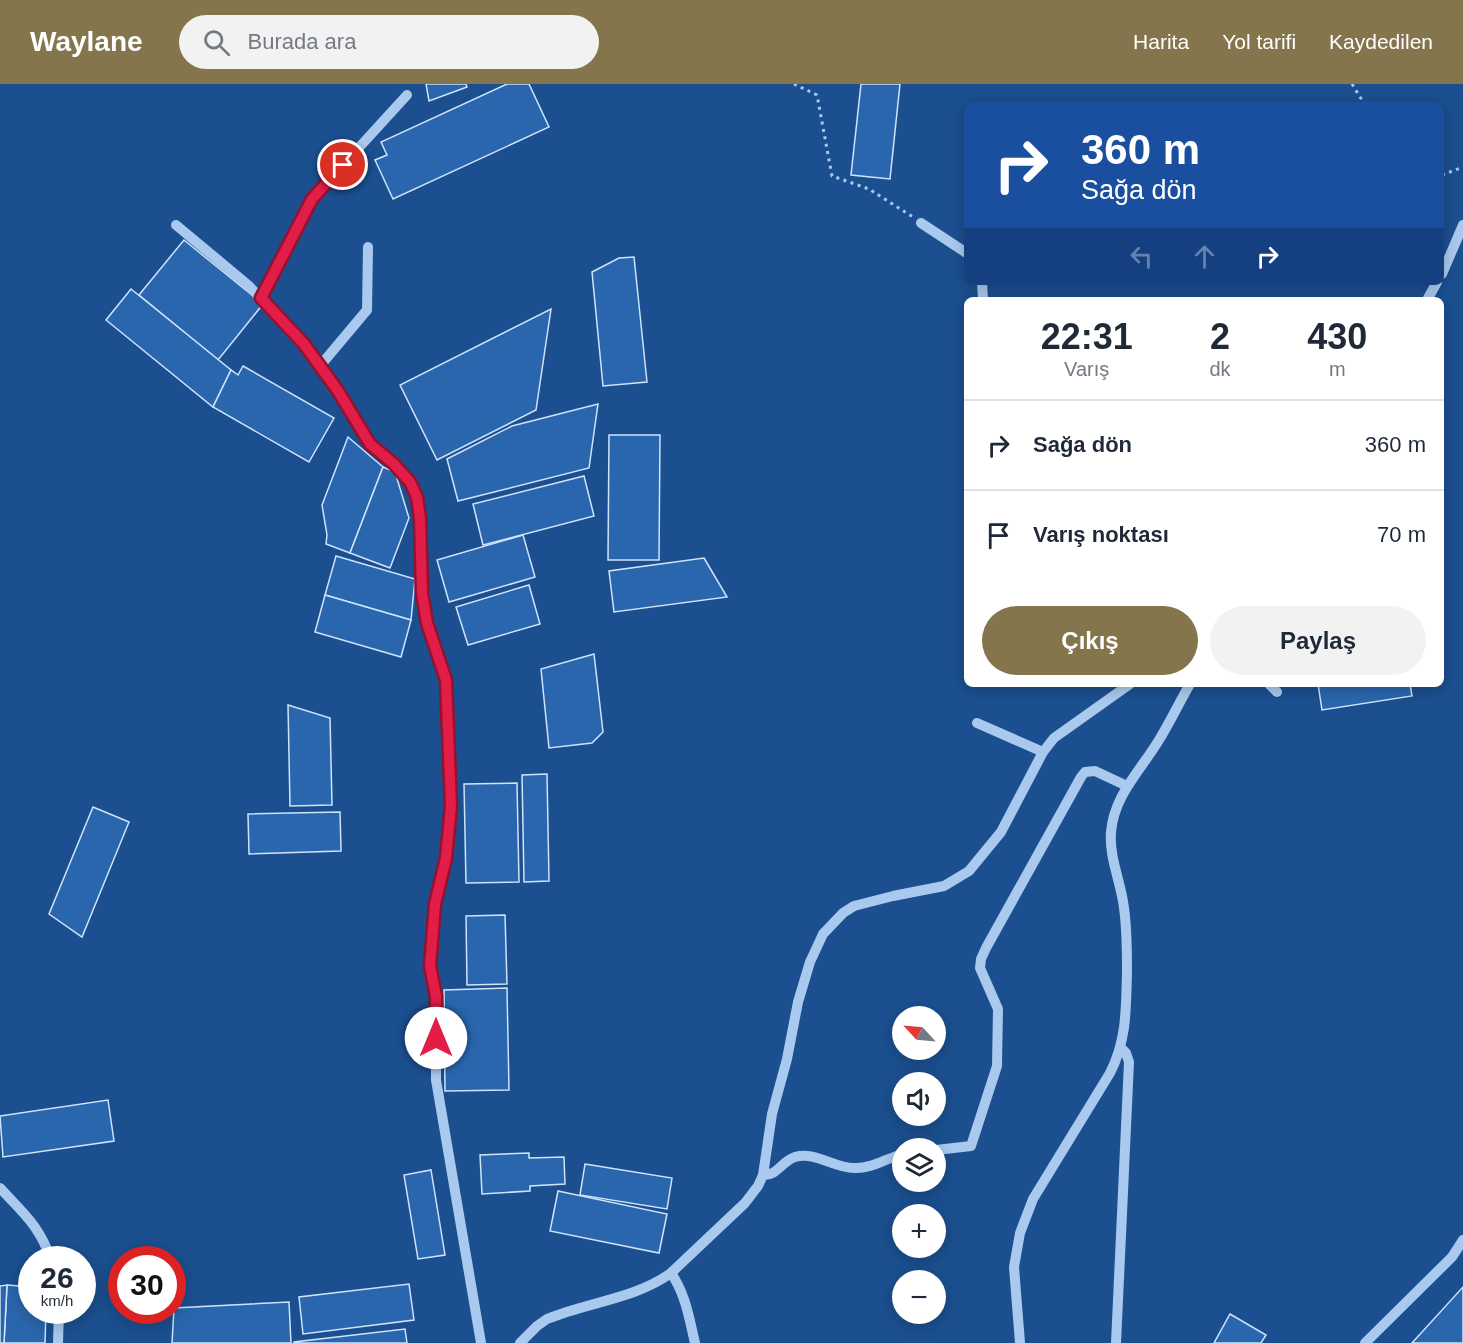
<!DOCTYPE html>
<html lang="tr">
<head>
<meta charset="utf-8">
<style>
  body { margin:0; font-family:Helvetica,sans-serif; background:#f2f2f3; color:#1f2937; height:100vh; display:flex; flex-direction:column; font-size:22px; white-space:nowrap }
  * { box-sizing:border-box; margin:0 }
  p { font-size:20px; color:#747a83 }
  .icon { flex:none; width:33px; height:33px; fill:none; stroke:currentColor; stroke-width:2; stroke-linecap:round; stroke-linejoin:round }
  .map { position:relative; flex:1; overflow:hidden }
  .details { position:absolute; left:964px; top:213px; width:480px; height:390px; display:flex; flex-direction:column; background:#fff; border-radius:9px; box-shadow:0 3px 15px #0003 }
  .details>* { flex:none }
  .guide { position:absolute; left:964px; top:18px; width:480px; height:183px; border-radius:9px; box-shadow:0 3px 15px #0003; background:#1a4fa0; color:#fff; overflow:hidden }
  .needle { width:39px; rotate:296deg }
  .tools { position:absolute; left:892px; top:922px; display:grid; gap:12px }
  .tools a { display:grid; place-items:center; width:54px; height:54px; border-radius:50%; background:#fff; box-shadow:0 3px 15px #0003; font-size:30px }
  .speed { position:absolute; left:18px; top:1162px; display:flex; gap:12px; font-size:30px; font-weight:700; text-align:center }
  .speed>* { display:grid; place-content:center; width:78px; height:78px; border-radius:50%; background:#fff; box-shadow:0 3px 15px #0003; line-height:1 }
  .speed small { font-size:15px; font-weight:400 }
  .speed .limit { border:9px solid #d22; background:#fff; color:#111 }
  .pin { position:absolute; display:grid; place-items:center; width:51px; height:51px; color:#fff; margin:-26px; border:3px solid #fff; border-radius:50%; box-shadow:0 2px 6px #0007 }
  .me { position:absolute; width:66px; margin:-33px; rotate:0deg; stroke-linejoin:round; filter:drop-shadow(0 0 4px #0008) }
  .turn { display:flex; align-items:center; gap:21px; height:126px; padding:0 18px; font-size:27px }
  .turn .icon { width:78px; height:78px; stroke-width:2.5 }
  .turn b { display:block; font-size:42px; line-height:51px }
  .lanes { display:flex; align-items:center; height:57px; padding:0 18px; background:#0003; justify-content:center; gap:30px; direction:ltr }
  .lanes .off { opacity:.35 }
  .eta { display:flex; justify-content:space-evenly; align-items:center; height:102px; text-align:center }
  .eta b { font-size:36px; font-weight:700; line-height:42px }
  .primary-button { display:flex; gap:12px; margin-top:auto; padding:12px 18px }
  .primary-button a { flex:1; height:69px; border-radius:36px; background:#84754c; color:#fff; font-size:24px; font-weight:700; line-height:69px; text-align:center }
  .primary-button a+a { background:#f2f2f3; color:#1f2937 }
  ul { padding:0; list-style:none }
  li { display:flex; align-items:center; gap:18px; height:90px; padding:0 18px; border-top:2px solid #e0e1e3 }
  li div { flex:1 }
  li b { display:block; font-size:22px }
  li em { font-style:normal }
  header { display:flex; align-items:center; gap:36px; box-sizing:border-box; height:84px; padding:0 30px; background:#84754c; color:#fff }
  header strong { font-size:28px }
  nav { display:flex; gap:33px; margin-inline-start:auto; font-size:21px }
  .search { width:420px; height:54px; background:#f2f2f3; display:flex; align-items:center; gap:15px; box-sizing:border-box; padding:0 21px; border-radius:33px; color:#747a83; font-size:22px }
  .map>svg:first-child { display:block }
</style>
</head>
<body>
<header>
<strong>Waylane</strong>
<div class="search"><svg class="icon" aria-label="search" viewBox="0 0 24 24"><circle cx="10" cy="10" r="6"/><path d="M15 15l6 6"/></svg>Burada ara</div>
<nav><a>Harita</a><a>Yol tarifi</a><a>Kaydedilen</a></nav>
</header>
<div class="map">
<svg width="1463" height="1259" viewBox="0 0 1463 1259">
  <rect width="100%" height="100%" fill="#1b4f8f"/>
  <g fill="#2a66ad" stroke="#cfe3fa" stroke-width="1.5">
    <polygon points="426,0 466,0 467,3 429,17"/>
    <polygon points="507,0 529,0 549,43 393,115 375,76 387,71 381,58"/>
    <polygon points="861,0 900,0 890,95 851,91"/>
    <polygon points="184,156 263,220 218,276 139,211"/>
    <polygon points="634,173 647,298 603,302 592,188 619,174"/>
    <polygon points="131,205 231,286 213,323 106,236"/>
    <polygon points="551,225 536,326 437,376 400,301"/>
    <polygon points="243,282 334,334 309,378 213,323 231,286 238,291"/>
    <polygon points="598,320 589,384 458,417 447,375 512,342"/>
    <polygon points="609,351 660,351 659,476 608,476"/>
    <polygon points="348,353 383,383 350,469 326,460 327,451 322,421"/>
    <polygon points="383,383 395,388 409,434 390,484 350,469"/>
    <polygon points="584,392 594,432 483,461 473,420"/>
    <polygon points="523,451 535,493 449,518 437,476"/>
    <polygon points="336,472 415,495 411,536 325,511"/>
    <polygon points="704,474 727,513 614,528 609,487"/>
    <polygon points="529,501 540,540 468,561 456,523"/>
    <polygon points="325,511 411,536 401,573 315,548"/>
    <polygon points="594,570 603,648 592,659 549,664 541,585"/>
    <polygon points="1318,600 1410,600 1412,612 1322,626"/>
    <polygon points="288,621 330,634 332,721 290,722"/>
    <polygon points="547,690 549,797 524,798 522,691"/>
    <polygon points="517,699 519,798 466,799 464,700"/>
    <polygon points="93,723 129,738 82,853 49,830"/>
    <polygon points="340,728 341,767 249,770 248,730"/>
    <polygon points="505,831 507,900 467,901 466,832"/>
    <polygon points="507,904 509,1006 445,1007 444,906"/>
    <polygon points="108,1016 114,1057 3,1073 0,1032"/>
    <polygon points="529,1069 529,1074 564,1073 565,1100 530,1102 530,1107 482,1110 480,1071"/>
    <polygon points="585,1080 672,1094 667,1125 580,1111"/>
    <polygon points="431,1086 445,1171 418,1175 404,1091"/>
    <polygon points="558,1107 667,1130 659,1169 550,1147"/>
    <polygon points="409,1200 414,1236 303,1250 299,1213"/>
    <polygon points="7,1201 32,1203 32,1227 46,1227 45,1259 4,1259"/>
    <polygon points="7,1201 4,1259 0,1259 0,1202"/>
    <polygon points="1463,1203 1463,1259 1412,1259"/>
    <polygon points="289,1218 291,1259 172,1259 174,1224"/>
    <polygon points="1230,1230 1266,1251 1261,1259 1214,1259"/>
    <polygon points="405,1245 407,1259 294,1259 294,1258"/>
  </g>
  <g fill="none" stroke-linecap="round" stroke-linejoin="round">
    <g stroke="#a9c9ee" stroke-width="3" stroke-dasharray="3 4.5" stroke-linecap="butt">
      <polyline points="794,0 817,11 832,92 869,105 913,133"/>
      <polyline points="1352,0 1365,21"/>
      <polyline points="1442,91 1463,83"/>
    </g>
    <g stroke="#a9c9ee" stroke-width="10">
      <polyline points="921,139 968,170"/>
      <polyline points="176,141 248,201 304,260 338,307 370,360 394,379 410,398 417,413 420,434 422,509 427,539 446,596 451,722 446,774 435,820 430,882 436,912 436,996 481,1259"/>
      <polyline points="1442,190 1463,141"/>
      <polyline points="982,198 983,216"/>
      <polyline points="260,214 312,115 407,11"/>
      <polyline points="1427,216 1437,198"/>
      <polyline points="320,282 367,226 368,163"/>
      <polyline points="1269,600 1277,608"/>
      <polyline points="977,639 1043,668"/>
      <polyline points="936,1066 971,1062 997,982 998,925 980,884 981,875 986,864 1081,693 1085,688 1095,687 1127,702"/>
      <path d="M 763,1091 C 777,1092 782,1077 795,1073 C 815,1067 834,1084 854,1084 C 871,1085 887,1074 903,1070"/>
      <path d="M 0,1104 C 23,1129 40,1142 51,1176"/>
      <path d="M 671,1189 C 686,1211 689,1234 695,1259"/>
      <polyline points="58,1259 59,1227"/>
      <path d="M 520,1259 L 537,1242 L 547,1235 C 588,1218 635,1215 671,1189 L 745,1119 L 758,1102 L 763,1091 L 772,1030 L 787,975 L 798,918 L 810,878 L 823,850 L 843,829 L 854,822 L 893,812 L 944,802 L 969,787 L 1001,748 L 1043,668 L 1054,654 L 1130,600"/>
      <path d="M 1020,1259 L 1014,1183 L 1020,1149 L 1033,1115 L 1110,989 C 1127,956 1126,924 1127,887 C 1127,866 1127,845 1124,824 C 1121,798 1109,774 1111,748 C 1114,711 1141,686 1159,656 C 1170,638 1179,619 1190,600"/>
      <polyline points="1116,1259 1129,978 1126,969 1121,964"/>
      <polyline points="1365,1259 1452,1173 1463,1156"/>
    </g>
  </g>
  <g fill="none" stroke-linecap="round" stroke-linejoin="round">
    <g stroke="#92132f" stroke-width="15">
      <polyline id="route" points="343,81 312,115 261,214 304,260 338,307 370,360 394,380 410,398 417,413 420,434 422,509 427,539 446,596 451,722 446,774 435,820 430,882 436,912 436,954"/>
    </g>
    <use href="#route" stroke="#e11d48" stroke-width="10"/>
  </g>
</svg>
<div class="tools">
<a><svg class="needle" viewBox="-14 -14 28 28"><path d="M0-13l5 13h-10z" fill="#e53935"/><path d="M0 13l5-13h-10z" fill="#747a83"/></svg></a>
<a><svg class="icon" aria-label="sound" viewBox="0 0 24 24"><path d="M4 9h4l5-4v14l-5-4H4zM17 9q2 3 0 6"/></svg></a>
<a><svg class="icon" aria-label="layers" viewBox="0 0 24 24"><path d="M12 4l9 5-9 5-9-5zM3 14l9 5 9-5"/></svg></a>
<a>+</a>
<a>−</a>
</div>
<div class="speed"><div>26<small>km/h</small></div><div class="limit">30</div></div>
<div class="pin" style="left:343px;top:81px;background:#d93025"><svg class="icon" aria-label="arrive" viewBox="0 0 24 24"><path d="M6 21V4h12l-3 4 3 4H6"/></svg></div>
<svg class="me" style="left:436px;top:954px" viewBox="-20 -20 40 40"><circle r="19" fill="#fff"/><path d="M0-13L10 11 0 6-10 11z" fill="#e11d48"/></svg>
<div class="guide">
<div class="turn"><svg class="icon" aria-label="right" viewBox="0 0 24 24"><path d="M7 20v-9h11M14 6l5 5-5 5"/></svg><div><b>360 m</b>Sağa dön</div></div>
<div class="lanes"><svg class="icon off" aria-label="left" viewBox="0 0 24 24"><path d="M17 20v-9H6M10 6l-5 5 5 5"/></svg><svg class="icon off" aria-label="ahead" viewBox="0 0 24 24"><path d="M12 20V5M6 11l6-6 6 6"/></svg><svg class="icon" aria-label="right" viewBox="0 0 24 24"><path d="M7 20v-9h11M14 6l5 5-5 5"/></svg></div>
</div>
<section class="details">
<div class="eta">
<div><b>22:31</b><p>Varış</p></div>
<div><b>2</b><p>dk</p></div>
<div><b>430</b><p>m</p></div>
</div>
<ul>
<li><svg class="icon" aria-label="right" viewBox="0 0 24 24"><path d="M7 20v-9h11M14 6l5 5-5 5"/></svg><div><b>Sağa dön</b></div><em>360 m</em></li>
<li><svg class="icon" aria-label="arrive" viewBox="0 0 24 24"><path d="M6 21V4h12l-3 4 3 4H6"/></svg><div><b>Varış noktası</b></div><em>70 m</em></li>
</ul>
<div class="primary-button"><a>Çıkış</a><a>Paylaş</a></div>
</section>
</div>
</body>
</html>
